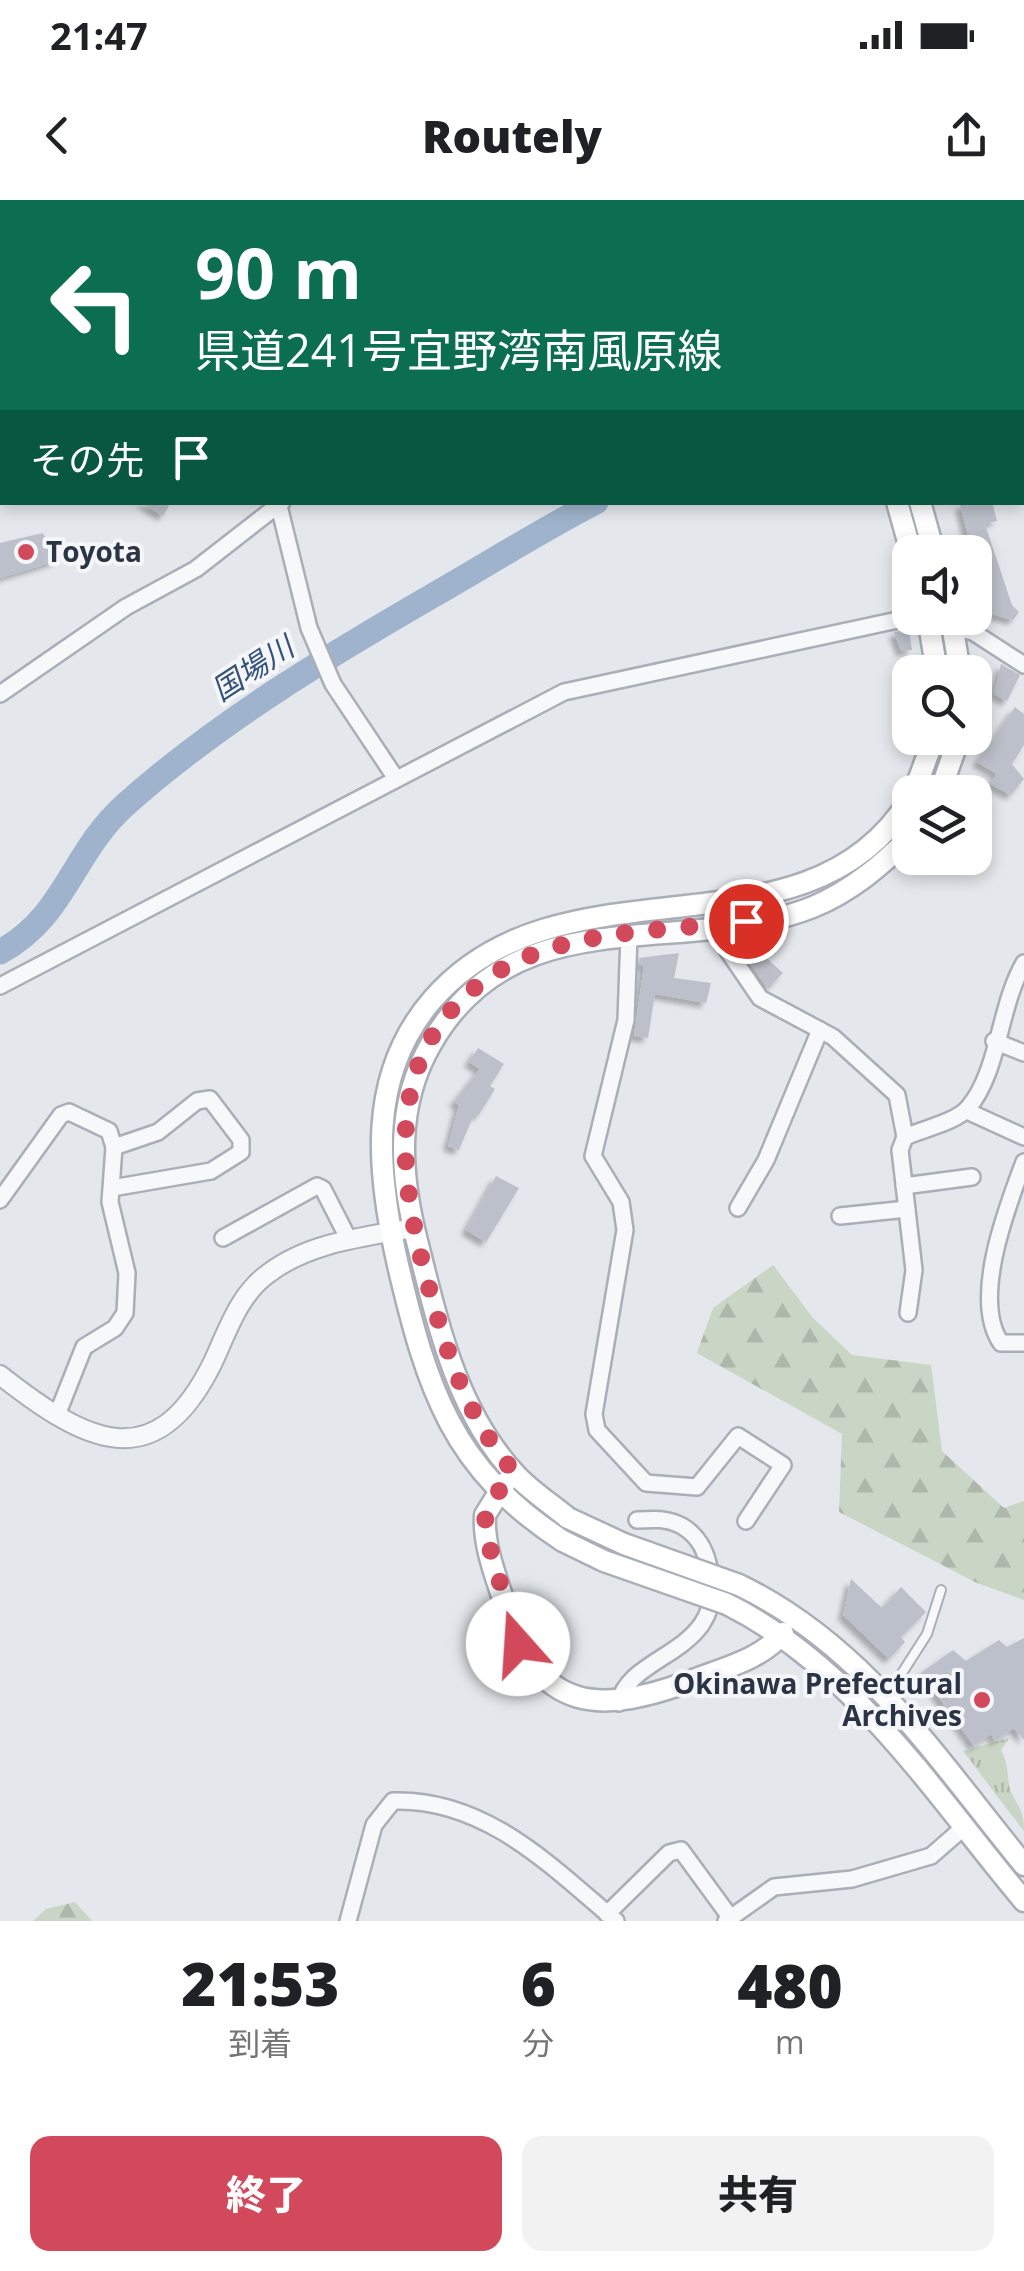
<!DOCTYPE html>
<html lang="ja">
<head>
<meta charset="utf-8">
<style>
  body { margin:0; font-family:"Open Sans","Noto Sans JP",sans-serif; background:#f2f2f2; color:#202124; height:100vh; display:flex; flex-direction:column; font-size:38px; white-space:nowrap }
  * { box-sizing:border-box; margin:0 }
  p { font-size:32px; color:#757577 }
  .icon { flex:none; width:55px; height:55px; fill:none; stroke:currentColor; stroke-width:2; stroke-linecap:round; stroke-linejoin:round }
  .map { position:relative; height:1721px; overflow:hidden }
  .sheet { display:flex; flex-direction:column; background:#fff; flex:1 }
  .sheet>* { flex:none }
  .banner { position:absolute; left:0px; top:0px; width:1025px; height:305px; box-shadow:0 5px 15px #0003; background:#0b6e4f; color:#fff; overflow:hidden }
  .controls { position:absolute; left:892px; top:335px; display:grid; gap:20px }
  .controls a { display:grid; place-items:center; width:100px; height:100px; border-radius:20px; background:#fff; box-shadow:0 5px 15px #0003; font-size:50px }
  .pin { position:absolute; display:grid; place-items:center; width:85px; height:85px; color:#fff; margin:-42px; border:5px solid #fff; border-radius:50%; box-shadow:0 2px 10px #0007 }
  .me { position:absolute; width:110px; margin:-55px; rotate:341deg; stroke-linejoin:round; filter:drop-shadow(0 0 8px #0008) }
  .turn { display:flex; align-items:center; gap:35px; height:210px; padding:0 30px; font-size:45px }
  .turn .icon { width:130px; height:130px; stroke-width:2.5 }
  .turn b { display:block; font-size:70px; line-height:85px }
  .then { display:flex; align-items:center; height:95px; padding:0 30px; background:#0003; gap:20px; font-size:38px }
  .eta { display:flex; justify-content:space-evenly; align-items:center; height:170px; text-align:center }
  .eta b { font-size:60px; font-weight:800; line-height:70px }
  .button { display:flex; gap:20px; margin-top:auto; padding:20px 30px }
  .button a { flex:1; height:115px; border-radius:20px; background:#d1495b; color:#fff; font-size:40px; font-weight:800; line-height:115px; text-align:center }
  .button a+a { background:#f2f2f2; color:#202124 }
  .status { display:flex; justify-content:space-between; align-items:center; height:70px; padding:0 50px; background:#fff; direction:ltr }
  .status svg { height:28px; fill:currentColor }
  header { display:flex; justify-content:space-between; align-items:center; height:130px; padding:0 30px; background:#fff; font-size:45px; font-weight:800 }
  .map>svg:first-child { display:block }
</style>
</head>
<body>
<div class="status"><b>21:47</b><svg viewBox="0 0 49 12"><path d="M0 12V9h3v3zM5 12V6h3v6zM10 12V3h3v9zM15 12V0h3v12zM26 1h20v11H26zM47 4h2v5h-2z"/></svg></div>
<header><svg class="icon" aria-label="back" viewBox="0 0 24 24"><path d="M15 5l-7 7 7 7"/></svg>Routely<svg class="icon" aria-label="share" viewBox="0 0 24 24"><path d="M12 15V3M7 8l5-5 5 5M5 13v7h14v-7"/></svg></header>
<div class="map">
<svg width="1024" height="1721" viewBox="0 0 1024 1721">
  <defs>
    <pattern id="grass-tufts" width="24" height="20" patternUnits="userSpaceOnUse" patternTransform="scale(2.5)"><rect width="24" height="20" fill="#c9d6c5"/><path d="M3 7l-1-3M5 7V3M7 7l1-3M15 17l-1-3M17 17v-4M19 17l1-3" fill="none" stroke="#adb8ab"/></pattern>
    <pattern id="forest-firs" width="22" height="20" patternUnits="userSpaceOnUse" patternTransform="scale(2.5)"><rect width="22" height="20" fill="#c9d6c5"/><path d="M5 1l3.5 6h-7zM16 11l3.5 6h-7z" fill="#adb8ab"/></pattern>
    <filter id="shadow"><feDropShadow dx="-5" dy="5" stdDeviation="2.5" flood-color="#0004"/></filter>
  </defs>
  <rect width="100%" height="100%" fill="#e4e7ec"/>
  <path fill="url(#grass-tufts)" d="M 1009,1538 L 1001,1551 C 1010,1564 1006,1579 1011,1592 C 1019,1608 1024,1611 1024,1631 C 1003,1604 982,1576 963,1551 Z"/>
  <g fill="url(#forest-firs)">
    <polygon points="773,1065 813,1118 852,1155 931,1165 942,1251 1004,1308 1024,1301 1024,1400 977,1383 839,1312 842,1234 697,1153 713,1108"/>
    <polygon points="75,1702 92,1721 33,1721 46,1709"/>
  </g>
  <g fill="none" stroke-linecap="round" stroke-linejoin="round">
    <g stroke="#9fb4cc" stroke-width="25">
      <polyline points="1022,90 1024,89"/>
      <path d="M 0,752 C 66,716 71,654 125,605 C 217,523 325,458 432,396 C 486,365 540,331 596,302"/>
    </g>
  </g>
  <g fill="#bbc0ca" filter="url(#shadow)">
    <polygon points="141,302 171,302 163,316"/>
    <polygon points="971,302 992,302 997,321 985,324 1012,405 1019,412 1013,420 988,413 960,305"/>
    <polygon points="43,333 56,361 0,378 0,343"/>
    <polygon points="909,430 912,450 901,451 894,432"/>
    <polygon points="1001,464 1020,475 1007,501 994,494"/>
    <polygon points="1015,507 1024,514 1024,545 1012,564 1024,579 1011,595 990,584 997,574 977,562"/>
    <polygon points="679,753 674,778 711,783 706,803 655,794 648,838 634,836 644,766 639,766 639,758"/>
    <polygon points="761,753 783,773 768,789 750,763"/>
    <polygon points="478,848 504,864 490,886 495,889 478,916 474,914 459,950 448,946 459,905 454,902 480,869 469,862"/>
    <polygon points="496,976 519,988 486,1042 466,1030"/>
    <polygon points="851,1379 882,1408 901,1387 926,1412 901,1437 905,1442 889,1459 843,1415"/>
    <polygon points="1024,1438 1024,1540 1014,1528 995,1541 991,1534 974,1546 921,1473 953,1450 966,1461 999,1440 1007,1447"/>
  </g>
  <g fill="none" stroke-linecap="round" stroke-linejoin="round">
    <g stroke="#a9aeb7" stroke-width="12">
      <polyline id="service" points="886,1498 927,1434 941,1390"/>
    </g>
    <g stroke="#a9aeb7" stroke-width="20">
      <g id="minor">
        <polyline points="462,0 464,2"/>
        <polyline points="0,143 2,148"/>
        <polyline points="278,302 309,428 333,484 395,577"/>
        <polyline points="0,494 126,407 196,369 282,302"/>
        <path d="M 720,725 L 728,751 L 760,798 L 833,837 L 897,895 L 905,937 C 923,929 956,922 968,908 C 999,872 999,806 1024,763"/>
        <polyline points="629,735 626,820 593,956 621,1002 625,1030 594,1214 597,1230 646,1283 697,1287 738,1236 783,1265 746,1321"/>
        <polyline points="0,786 564,492 907,418 973,432 1024,465"/>
        <polyline points="994,841 1024,853"/>
        <polyline points="967,911 1024,937"/>
        <polyline points="905,937 900,950 914,1070 908,1113"/>
        <path d="M 1024,962 C 1007,1007 971,1100 1001,1143 L 1024,1143"/>
        <polyline points="904,986 972,977"/>
        <polyline points="112,988 211,971 241,952 241,940 210,899 197,901 158,932 114,947"/>
        <polyline points="0,1000 61,915 69,912 109,931 114,947 110,1002 127,1073 125,1113 115,1128 84,1147 57,1215"/>
        <polyline points="738,1008 766,960 820,830"/>
        <polyline points="840,1016 907,1009"/>
        <polyline points="223,1038 317,986 323,989 349,1040"/>
        <path d="M 619,1503 C 629,1451 734,1454 708,1363 C 704,1347 697,1335 682,1326 C 667,1318 653,1319 637,1320"/>
        <polyline points="607,1714 669,1653 681,1650 730,1717"/>
        <path d="M 348,1721 L 374,1625 L 393,1601 C 485,1598 551,1666 616,1721"/>
        <polyline points="726,1721 774,1687 852,1679 931,1656 963,1628"/>
      </g>
    </g>
    <g stroke="#a9aeb7" stroke-width="22">
      <path id="tertiary" d="M 0,1175 C 84,1241 155,1281 213,1162 C 228,1130 239,1094 269,1073 C 310,1042 365,1037 413,1028"/>
    </g>
    <g stroke="#a9aeb7" stroke-width="25">
      <g id="secondary">
        <polyline points="816,0 817,2"/>
        <polyline points="840,0 841,2"/>
        <polyline points="897,302 911,352"/>
        <polyline points="920,302 934,352"/>
        <polyline points="928,418 937,472"/>
        <polyline points="951,418 960,472"/>
        <polyline points="914,592 934,538"/>
        <polyline points="940,592 959,538"/>
        <path d="M 505,1283 L 485,1315 C 483,1345 496,1377 505,1405 C 539,1515 600,1515 696,1479 C 727,1467 761,1459 783,1433"/>
        <path d="M 568,1318 C 551,1304 531,1291 516,1275 C 456,1211 438,1124 417,1041 C 400,974 395,906 431,844 C 516,694 682,759 813,707 C 851,691 881,666 910,637"/>
        <path d="M 563,1341 C 452,1269 427,1189 398,1065 C 377,973 366,876 433,799 C 564,649 805,769 910,599"/>
        <path d="M 739,1385 C 865,1446 937,1559 1024,1665"/>
        <path d="M 727,1404 C 855,1468 934,1594 1024,1701"/>
      </g>
    </g>
    <g stroke="#8b94a3" stroke-width="30">
      <g id="trunk">
        <polyline points="593,2 599,0"/>
        <polyline points="0,231 2,229"/>
      </g>
    </g>
    <use href="#service" stroke="#f7f8fa" stroke-width="8"/>
    <use href="#minor" stroke="#f7f8fa" stroke-width="15"/>
    <use href="#tertiary" stroke="#f7f8fa" stroke-width="18"/>
    <use href="#secondary" stroke="#fff" stroke-width="20"/>
    <use href="#trunk" stroke="#fff" stroke-width="25"/>
    <g stroke="#a9aeb7" stroke-width="25" stroke-linecap="butt">
      <g id="secondary-bridge">
        <polyline points="568,1318 624,1344 739,1385"/>
        <polyline points="563,1341 604,1361 727,1404"/>
      </g>
    </g>
    <use href="#secondary-bridge" stroke="#fff" stroke-width="20"/>
  </g>
  <g fill="none" stroke-linecap="round" stroke-linejoin="round">
    <path stroke="#d1495b" stroke-width="18" stroke-dasharray="0 32.4" d="M 518,1444 L 484,1328 L 487,1308 L 513,1271 C 468,1217 450,1162 431,1095 C 398,978 376,843 502,769 C 572,729 667,731 746,721"/>
  </g>
  <g fill="#d1495b" stroke="#f4f6f9" stroke-width="4">
    <circle cx="26" cy="352" r="10"/>
    <circle cx="982" cy="1500" r="10"/>
  </g>
  <g text-anchor="middle" stroke-width="8" stroke-linejoin="round" paint-order="stroke">
    <g font-size="28" font-weight="bold" fill="#2b3445" stroke="#f4f6f9" text-anchor="start">
      <text x="46" y="362">Toyota</text>
      <text x="962" y="1494" text-anchor="end">Okinawa Prefectural<tspan x="962" dy="32">Archives</tspan></text>
    </g>
    <g font-size="30" font-style="italic" fill="#34527a" stroke="#f4f6f9">
      <text transform="translate(253 469) rotate(-33)" y="10">国場川</text>
    </g>
  </g>
</svg>
<div class="controls">
<a><svg class="icon" aria-label="sound" viewBox="0 0 24 24"><path d="M4 9h4l5-4v14l-5-4H4zM17 9q2 3 0 6"/></svg></a>
<a><svg class="icon" aria-label="search" viewBox="0 0 24 24"><circle cx="10" cy="10" r="6"/><path d="M15 15l6 6"/></svg></a>
<a><svg class="icon" aria-label="layers" viewBox="0 0 24 24"><path d="M12 4l9 5-9 5-9-5zM3 14l9 5 9-5"/></svg></a>
</div>
<div class="pin" style="left:746px;top:721px;background:#d93025"><svg class="icon" aria-label="arrive" viewBox="0 0 24 24"><path d="M6 21V4h12l-3 4 3 4H6"/></svg></div>
<svg class="me" style="left:518px;top:1444px" viewBox="-20 -20 40 40"><circle r="19" fill="#fff"/><path d="M0-13L10 11 0 6-10 11z" fill="#d1495b"/></svg>
<div class="banner">
<div class="turn"><svg class="icon" aria-label="left" viewBox="0 0 24 24"><path d="M17 20v-9H6M10 6l-5 5 5 5"/></svg><div><b>90 m</b>県道241号宜野湾南風原線</div></div>
<div class="then">その先<svg class="icon" aria-label="arrive" viewBox="0 0 24 24"><path d="M6 21V4h12l-3 4 3 4H6"/></svg></div>
</div>
</div>
<section class="sheet">
<div class="eta">
<div><b>21:53</b><p>到着</p></div>
<div><b>6</b><p>分</p></div>
<div><b>480</b><p>m</p></div>
</div>
<div class="button"><a>終了</a><a>共有</a></div>
</section>
</body>
</html>
